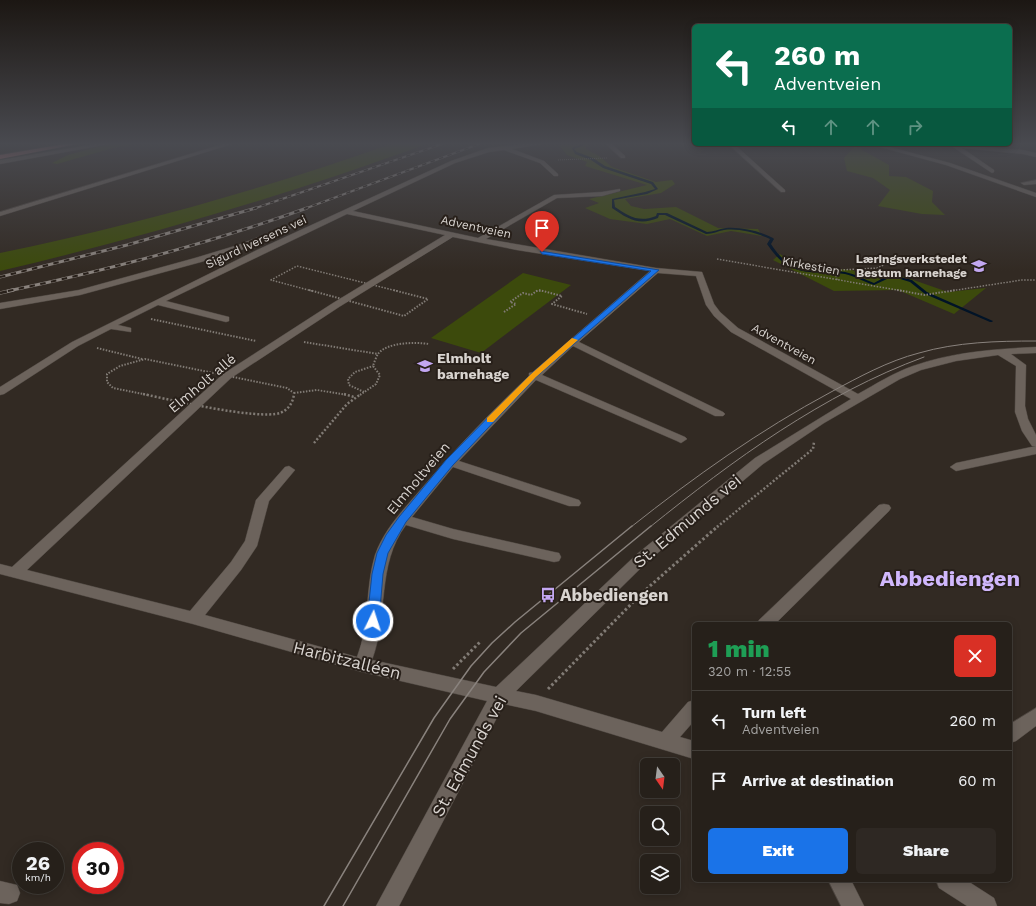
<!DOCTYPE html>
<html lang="en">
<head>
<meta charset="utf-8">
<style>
  body { margin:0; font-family:"Work Sans",sans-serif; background:#2e2823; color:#f1f3f6; height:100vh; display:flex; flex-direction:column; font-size:15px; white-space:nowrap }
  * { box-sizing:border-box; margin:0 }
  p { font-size:13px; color:#a4a3a2 }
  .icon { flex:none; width:22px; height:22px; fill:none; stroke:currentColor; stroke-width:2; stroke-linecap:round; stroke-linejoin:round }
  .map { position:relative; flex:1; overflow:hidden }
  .drawer { position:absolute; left:692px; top:622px; width:320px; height:260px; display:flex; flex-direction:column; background:#26201a; border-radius:6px; box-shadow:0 2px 10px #0003,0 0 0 1px #423e39 }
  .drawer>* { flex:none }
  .hud { position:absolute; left:692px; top:24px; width:320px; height:122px; border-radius:6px; box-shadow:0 2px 10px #0003,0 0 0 1px #423e39; background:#0b6e4f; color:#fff; overflow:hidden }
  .needle { width:26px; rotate:166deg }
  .buttons { position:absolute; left:640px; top:758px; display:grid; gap:8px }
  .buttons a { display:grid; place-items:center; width:40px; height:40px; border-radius:6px; background:#26201a; box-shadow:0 2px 10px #0003,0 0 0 1px #423e39; font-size:20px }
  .speed { position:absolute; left:12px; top:842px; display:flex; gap:8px; font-size:20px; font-weight:700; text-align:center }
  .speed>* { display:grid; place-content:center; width:52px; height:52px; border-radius:50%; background:#26201a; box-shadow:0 2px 10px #0003,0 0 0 1px #423e39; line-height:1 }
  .speed small { font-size:10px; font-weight:400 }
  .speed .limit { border:6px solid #d22; background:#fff; color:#111 }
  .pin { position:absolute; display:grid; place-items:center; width:34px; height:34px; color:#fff; margin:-41px -17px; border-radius:50% 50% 50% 0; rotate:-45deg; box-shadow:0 0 4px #0007 }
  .pin .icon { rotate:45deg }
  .me { position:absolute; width:44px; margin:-22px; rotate:4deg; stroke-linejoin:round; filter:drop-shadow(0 0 3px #0008) }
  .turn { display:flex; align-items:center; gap:14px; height:84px; padding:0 16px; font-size:18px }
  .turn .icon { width:52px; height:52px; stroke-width:2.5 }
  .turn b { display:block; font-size:28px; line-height:34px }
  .lanes { display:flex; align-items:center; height:38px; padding:0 16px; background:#0003; justify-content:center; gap:20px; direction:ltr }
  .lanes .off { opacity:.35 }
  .round { display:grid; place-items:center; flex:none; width:42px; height:42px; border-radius:6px; background:#2e2823 }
  .summary { display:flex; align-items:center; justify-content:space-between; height:68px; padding:0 16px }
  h1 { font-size:24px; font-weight:800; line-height:30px; color:#1e9e55 }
  .primary-button { display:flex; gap:8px; margin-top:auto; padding:8px 16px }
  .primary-button a { flex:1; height:46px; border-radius:6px; background:#1a73e8; color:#fff; font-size:16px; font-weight:800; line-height:46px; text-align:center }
  .primary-button a+a { background:#2e2823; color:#f1f3f6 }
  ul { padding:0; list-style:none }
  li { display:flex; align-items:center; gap:12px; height:60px; padding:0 16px; border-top:1px solid #423e39 }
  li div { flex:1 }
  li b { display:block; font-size:15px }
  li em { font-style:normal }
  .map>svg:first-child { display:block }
</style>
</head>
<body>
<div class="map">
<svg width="1036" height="906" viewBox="0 0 1036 906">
  <rect width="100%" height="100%" fill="#322a23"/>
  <g fill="#3c4a0c">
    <polygon points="108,144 137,144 113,148 57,164 52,163 68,155"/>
    <path d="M 391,144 L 427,144 C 287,195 145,237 0,271 L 0,253 C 132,226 264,189 391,144 Z"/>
    <polygon points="586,144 586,149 599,156 612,167 656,182 672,180 675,184 661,193 625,199 631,206 644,209 676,207 718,228 758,229 762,236 731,231 707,236 670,219 647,224 610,219 585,208 599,203 589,199 647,185 585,166 587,162 567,155 559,145"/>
    <polygon points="855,146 889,165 889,176 906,177 933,191 932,202 945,215 922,214 878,206 890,190 873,178 847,171 844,158"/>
    <polygon points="780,254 797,265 820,268 852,270 872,278 899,275 948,292 986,288 954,314 898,290 834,291 773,260"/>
    <polygon points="523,273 571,285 481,353 431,338"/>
  </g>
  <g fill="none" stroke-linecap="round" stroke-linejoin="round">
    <path fill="#011327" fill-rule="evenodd" d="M 582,144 L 584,145 L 574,149 L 577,152 L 593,158 L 605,166 L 653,182 L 658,189 L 647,194 L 614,200 L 615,207 C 628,216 639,223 656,216 L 657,213 L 667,213 L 707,232 C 713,232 719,229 726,228 C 742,227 759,231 773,238 L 774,239 L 771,244 C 775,250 779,256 785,260 C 801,274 825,269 845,272 C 855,274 864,279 874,283 L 885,277 L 897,276 L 912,280 L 927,292 L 993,321 L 992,322 L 990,322 L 925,294 L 910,282 L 897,278 L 887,279 L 874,285 C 864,282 855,276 845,274 C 824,271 801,276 784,263 C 777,258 772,251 767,244 L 770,239 C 757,233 739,228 724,230 C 718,231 713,234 706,234 L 665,215 L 659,215 L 658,218 C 639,226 628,219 612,208 L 612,199 L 645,192 L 655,189 L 651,184 L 603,168 L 591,160 L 575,154 L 572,148 Z"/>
    <g stroke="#4c453f" stroke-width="1">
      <g id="minor">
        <polygon points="96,144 109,144 0,164 0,160"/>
        <polygon points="223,144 232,144 0,216 0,212"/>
        <path d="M 525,144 L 542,144 L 512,149 L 544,161 L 558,174 L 558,176 L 554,176 L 540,163 L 504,150 L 489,152 L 455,163 L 353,211 L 478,238 L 554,195 L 602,192 L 620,189 L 620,191 L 602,196 L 557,198 L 486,239 L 656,268 L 702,272 L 714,304 L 720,312 L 738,328 L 858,394 C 876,384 893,373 913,366 C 952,352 995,349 1036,347 L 1036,353 L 1011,354 L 1026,365 L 1025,406 L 1028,419 L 1036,435 L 1036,454 L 956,471 L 950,467 L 956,463 L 1036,446 L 1032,446 L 1022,431 L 1015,412 L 1016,366 L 998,355 L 956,361 L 921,370 L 900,379 L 824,423 L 763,464 L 647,562 L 516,691 L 536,695 L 662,732 L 688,702 L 694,700 L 694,721 L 680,737 L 694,741 L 694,759 L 536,711 L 504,704 L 399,906 L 376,906 L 487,701 L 362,672 L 193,624 L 0,574 L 0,564 L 12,567 L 223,374 L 333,303 L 445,235 L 347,214 L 166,301 L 229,317 L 229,321 L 226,322 L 158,305 L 118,325 L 131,328 L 131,332 L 111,329 L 78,346 L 4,394 L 0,395 L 0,387 L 72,342 L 257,250 L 451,161 L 488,148 ZM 453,237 L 517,250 L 650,271 L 533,372 L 529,373 L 529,376 C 491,412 455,449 422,488 C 404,509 384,529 375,555 C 365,588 370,624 357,657 L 205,615 L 241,570 L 257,546 L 269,501 L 295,470 L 289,466 L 285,467 L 256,500 L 245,541 L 231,562 L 190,611 L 27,570 L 231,378 L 339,307 ZM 658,273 L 696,276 L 706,305 L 714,316 L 731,332 L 851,399 L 755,458 L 637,554 L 496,687 L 372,660 C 389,615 376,565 406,525 L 453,539 L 554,562 L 559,561 L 561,557 L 559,553 L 554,552 L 453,529 L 412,517 L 453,467 L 569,506 L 579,506 L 581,503 L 579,500 L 459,461 L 536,380 L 677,441 L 681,443 L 687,439 L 685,437 L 542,375 L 573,346 L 715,416 L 723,416 L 725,414 L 723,412 L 579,342 Z"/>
        <polygon points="606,144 612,144 625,156 625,158 621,158"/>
        <polygon points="728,144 734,144 785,190 785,192 781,192"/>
        <polygon points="869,144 878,144 950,163 1036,193 1036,197 946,165"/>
        <polygon points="953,145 1023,150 1036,153 1036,157 1023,154 962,148 994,170 994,172 992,173 953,147"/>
        <polygon points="1036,180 1036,184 1024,185 1021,183"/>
        <polygon points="302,220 307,221 244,249 201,262 80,295 0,309 0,303 79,290 195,258 238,245"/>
        <polygon points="884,504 889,505 891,508 889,511 775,624 757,624 759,620 879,505"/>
        <polygon points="1036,708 1036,726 1016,741 1010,743 1010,724"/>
        <polygon points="828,880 851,880 864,906 841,906"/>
        <polygon points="936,880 966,880 994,898 997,906 967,906 939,888"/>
        <polygon points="0,881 17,885 20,893 17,901 9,904 0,903"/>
      </g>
    </g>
    <g stroke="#4c453f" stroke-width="1">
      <polygon id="highway" points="65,144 77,144 0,159 0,155"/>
    </g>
    <polyline stroke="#817b75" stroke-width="1" stroke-dasharray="1 1" stroke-linecap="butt" points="558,160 607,158"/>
    <g stroke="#817b75" stroke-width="1.5" stroke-dasharray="1.5 1.5" stroke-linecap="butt">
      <polyline points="717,259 903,291"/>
      <polyline points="837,280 836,275 840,270 878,268 890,261"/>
      <polyline points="312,291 271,280 297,266 397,291"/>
      <polyline points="536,291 543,291"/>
      <polyline points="950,291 1022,280 1036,280"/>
    </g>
    <g stroke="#817b75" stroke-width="2" stroke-dasharray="1.5 1.5" stroke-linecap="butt">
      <polyline points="309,290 404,316 428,299 393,290"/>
      <polyline points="539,290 562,296 552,304 587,314"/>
      <polyline points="897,290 925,295 956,290"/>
      <polyline points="504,312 516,304 510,302 523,293 531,295 538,290"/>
      <polyline points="151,319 256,341"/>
      <polyline points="304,342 378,354"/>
      <polyline points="97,348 142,359"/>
      <polyline points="364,392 349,385 348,379 355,372 373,366"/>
      <polyline points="294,393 317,390 347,395"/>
      <polyline points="148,395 113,388 107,382 107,374 120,366 145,359 287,388 294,393 294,395"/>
      <path d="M 360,395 L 376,384 L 380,375 L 373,366 C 374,363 376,357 378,354 C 387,342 415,342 429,344"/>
    </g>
    <g stroke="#817b75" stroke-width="2.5" stroke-dasharray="2 2" stroke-linecap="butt">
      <path d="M 143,394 C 171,400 257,420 280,413 C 288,410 293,403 294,394"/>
      <polyline points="344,394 354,397"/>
      <polyline points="314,443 347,404 361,394"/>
      <polyline points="717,527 813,449 814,442"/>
    </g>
    <g stroke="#817b75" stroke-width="3" stroke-dasharray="2.5 2.5" stroke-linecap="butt">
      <polyline points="453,669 481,641"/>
      <polyline points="548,689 642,593 718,526"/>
    </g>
    <use href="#minor" fill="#6c635c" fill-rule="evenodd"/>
    <use href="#highway" fill="#c7757a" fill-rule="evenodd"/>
    <g stroke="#89827d" stroke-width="1">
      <path d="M 631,527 C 694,477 760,430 831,392 C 859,377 888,361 919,353 C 957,342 997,341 1036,341"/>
      <path d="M 650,527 C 733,460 823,394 924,357"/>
    </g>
    <g stroke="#89827d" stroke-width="1.5">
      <polyline points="324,906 434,718 471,666 492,643 515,622 632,526"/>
      <polyline points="343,906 450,719 484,672 521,633 651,526"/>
    </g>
    <g stroke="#89827d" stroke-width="2">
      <g id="rail-far2">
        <polyline points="253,209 442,144"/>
        <polyline points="304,209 479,144"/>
      </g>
    </g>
    <g stroke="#89827d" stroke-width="3">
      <g id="rail-far1">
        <polyline points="0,277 127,245 256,208"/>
        <path d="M 8,291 C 109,270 210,243 307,208"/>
      </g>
    </g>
    <g stroke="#89827d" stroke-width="3.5">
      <polyline id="rail" points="0,293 13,290"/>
    </g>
    <use href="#rail-far2" stroke="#28201a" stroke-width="1.5" stroke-dasharray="4.5" stroke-linecap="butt"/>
    <use href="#rail-far1" stroke="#28201a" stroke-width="2" stroke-dasharray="5.5" stroke-linecap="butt"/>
    <use href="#rail" stroke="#28201a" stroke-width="2.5" stroke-dasharray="7" stroke-linecap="butt"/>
  </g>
  <linearGradient id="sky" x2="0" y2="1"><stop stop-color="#1c1713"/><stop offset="0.53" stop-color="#494a50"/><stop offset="1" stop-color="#494a50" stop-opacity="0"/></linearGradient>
  <rect width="1036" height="271" fill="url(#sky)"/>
  <polygon fill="#1a73e8" stroke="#114b97" points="540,251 659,270 536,377 453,465 406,522 388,553 383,574 379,621 377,624 369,624 367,621 372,574 377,553 386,535 399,517 446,460 531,374 651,271 542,254"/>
  <polygon fill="#f59e0b" points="572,338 578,340 536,377 493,422 487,422 487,418 531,374"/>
  <defs>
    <g id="school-bare" transform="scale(1.2)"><path d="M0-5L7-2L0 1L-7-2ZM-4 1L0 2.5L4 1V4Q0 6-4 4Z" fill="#c3a7f2" stroke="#28201a" stroke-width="2.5" paint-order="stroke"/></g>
    <g id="bus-bare" transform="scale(1.2)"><path d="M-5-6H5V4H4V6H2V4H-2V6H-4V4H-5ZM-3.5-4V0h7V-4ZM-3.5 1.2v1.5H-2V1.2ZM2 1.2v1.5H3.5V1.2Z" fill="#c3a7f2" stroke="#28201a" stroke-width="2.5" paint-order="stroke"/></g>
  </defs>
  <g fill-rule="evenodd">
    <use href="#school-bare" x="979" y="266"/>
    <use href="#school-bare" x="425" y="366"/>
    <use href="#bus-bare" x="548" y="595"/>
  </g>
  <g text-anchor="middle" stroke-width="4" stroke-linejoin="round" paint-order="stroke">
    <g font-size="12" fill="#d9d4d0" stroke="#28201a">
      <text transform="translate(476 227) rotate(12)" y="4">Adventveien</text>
      <text transform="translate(256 242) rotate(-25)" y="4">Sigurd Iversens vei</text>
      <text transform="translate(811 266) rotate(10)" y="4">Kirkestien</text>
      <text transform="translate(784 344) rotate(29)" y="4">Adventveien</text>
    </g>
    <g font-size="12" font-weight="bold" fill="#d9d4d0" stroke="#28201a" text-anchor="end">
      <text x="967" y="263">Læringsverkstedet<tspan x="967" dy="14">Bestum barnehage</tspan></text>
    </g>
    <g font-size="14" font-weight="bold" fill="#d9d4d0" stroke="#28201a" text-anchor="start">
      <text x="437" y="363">Elmholt<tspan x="437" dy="16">barnehage</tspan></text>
    </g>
    <g font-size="14" fill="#d9d4d0" stroke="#28201a">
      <text transform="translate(202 383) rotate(-40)" y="5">Elmholt allé</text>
      <text transform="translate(418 478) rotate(-50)" y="5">Elmholtveien</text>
    </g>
    <g font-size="17" fill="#d9d4d0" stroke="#28201a">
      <text transform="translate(687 521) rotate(-40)" y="6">St. Edmunds vei</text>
      <text transform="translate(347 660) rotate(14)" y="6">Harbitzalléen</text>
      <text transform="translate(469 756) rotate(-61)" y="6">St. Edmunds vei</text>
    </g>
    <g font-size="17" font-weight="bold" fill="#d9d4d0" stroke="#28201a" text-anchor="start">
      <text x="560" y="601">Abbediengen</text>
    </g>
    <g font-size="22" font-weight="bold" fill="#d0b7fc" stroke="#28201a">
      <text x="950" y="586">Abbediengen</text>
    </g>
  </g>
</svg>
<div class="buttons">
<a><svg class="needle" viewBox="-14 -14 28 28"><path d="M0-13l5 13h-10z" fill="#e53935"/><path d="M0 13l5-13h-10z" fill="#a4a3a2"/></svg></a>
<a><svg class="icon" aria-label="search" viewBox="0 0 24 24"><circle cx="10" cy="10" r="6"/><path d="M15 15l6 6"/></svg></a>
<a><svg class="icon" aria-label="layers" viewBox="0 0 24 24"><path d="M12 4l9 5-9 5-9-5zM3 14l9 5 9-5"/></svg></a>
</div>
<div class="speed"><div>26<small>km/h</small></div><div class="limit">30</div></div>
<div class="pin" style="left:542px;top:252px;background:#d93025"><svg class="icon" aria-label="arrive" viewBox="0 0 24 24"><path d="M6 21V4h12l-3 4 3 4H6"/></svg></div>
<svg class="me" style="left:373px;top:621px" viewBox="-20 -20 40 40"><circle r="17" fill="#1a73e8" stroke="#fff" stroke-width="3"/><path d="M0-11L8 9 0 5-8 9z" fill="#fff"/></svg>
<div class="hud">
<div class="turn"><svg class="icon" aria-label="left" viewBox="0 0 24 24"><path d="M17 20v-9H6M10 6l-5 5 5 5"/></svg><div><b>260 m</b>Adventveien</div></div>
<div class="lanes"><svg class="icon" aria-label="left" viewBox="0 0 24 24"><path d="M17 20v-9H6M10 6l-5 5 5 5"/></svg><svg class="icon off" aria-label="ahead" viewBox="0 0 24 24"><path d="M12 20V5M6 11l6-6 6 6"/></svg><svg class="icon off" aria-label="ahead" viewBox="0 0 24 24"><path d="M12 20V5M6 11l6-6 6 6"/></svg><svg class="icon off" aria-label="right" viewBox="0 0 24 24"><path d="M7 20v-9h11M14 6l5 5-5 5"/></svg></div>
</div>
<section class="drawer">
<div class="summary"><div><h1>1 min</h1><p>320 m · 12:55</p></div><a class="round" style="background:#d93025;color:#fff"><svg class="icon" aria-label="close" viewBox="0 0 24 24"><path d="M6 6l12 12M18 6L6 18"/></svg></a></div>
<ul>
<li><svg class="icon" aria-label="left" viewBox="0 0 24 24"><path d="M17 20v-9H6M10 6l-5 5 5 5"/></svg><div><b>Turn left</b><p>Adventveien</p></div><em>260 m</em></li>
<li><svg class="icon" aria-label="arrive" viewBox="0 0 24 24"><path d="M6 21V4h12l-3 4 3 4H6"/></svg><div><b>Arrive at destination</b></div><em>60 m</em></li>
</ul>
<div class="primary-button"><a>Exit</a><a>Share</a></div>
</section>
</div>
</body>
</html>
